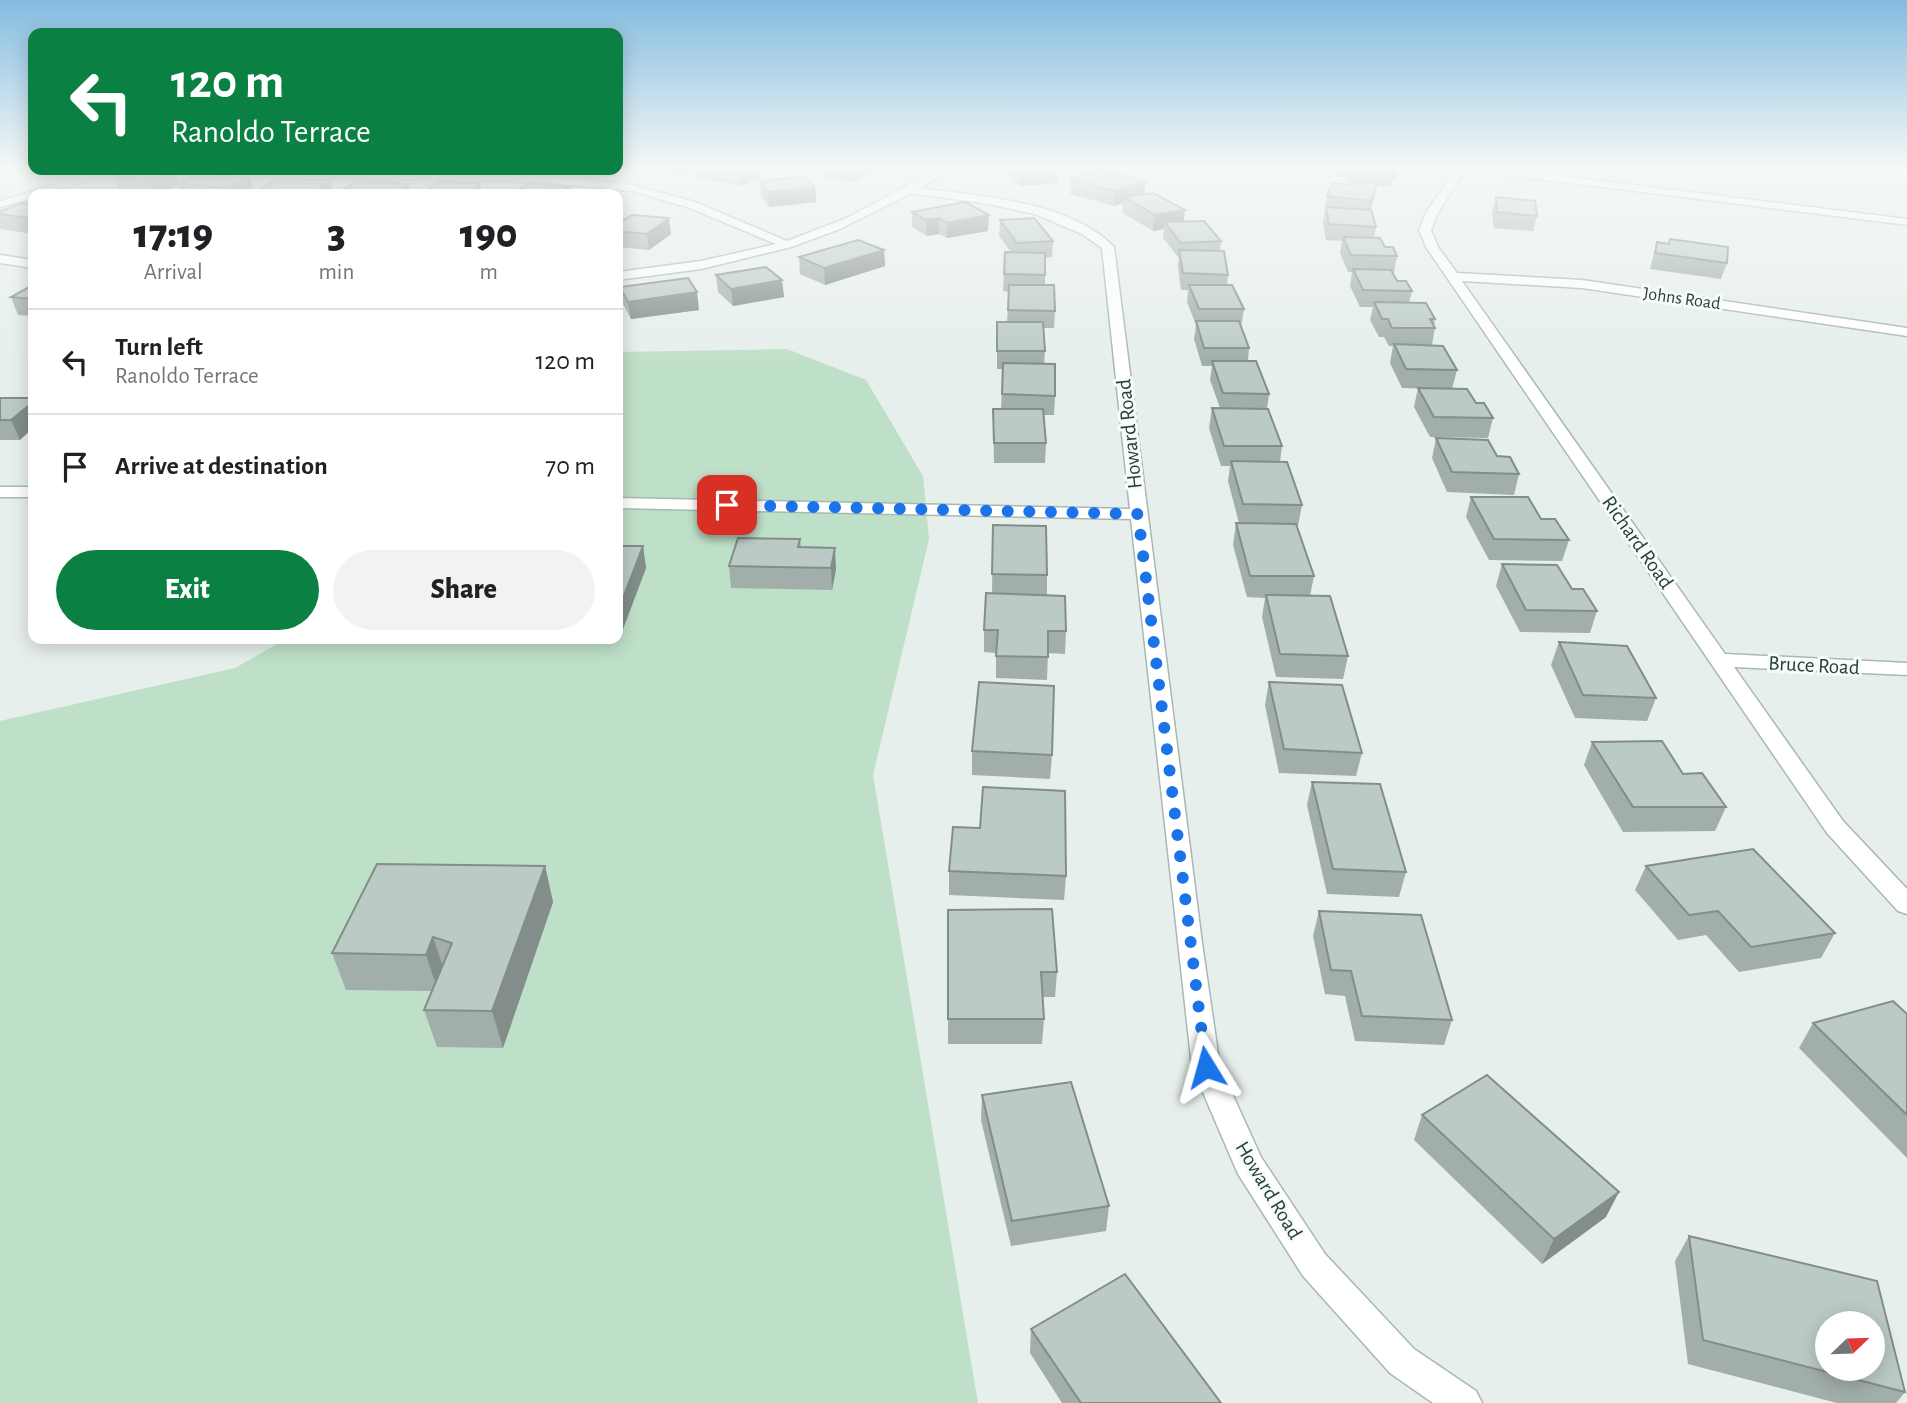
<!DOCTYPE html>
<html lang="en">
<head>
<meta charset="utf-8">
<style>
  body { margin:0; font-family:"Alegreya Sans",sans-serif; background:#f2f2f2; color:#202124; height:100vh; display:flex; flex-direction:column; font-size:26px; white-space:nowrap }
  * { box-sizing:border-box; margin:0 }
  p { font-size:23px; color:#757577 }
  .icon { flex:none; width:38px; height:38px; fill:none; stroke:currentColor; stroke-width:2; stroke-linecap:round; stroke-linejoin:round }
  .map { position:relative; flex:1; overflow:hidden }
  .panel { position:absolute; left:28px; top:189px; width:595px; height:455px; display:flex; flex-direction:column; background:#fff; border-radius:14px; box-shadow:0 4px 18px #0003 }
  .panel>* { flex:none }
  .banner { position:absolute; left:28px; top:28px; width:595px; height:147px; border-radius:14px; box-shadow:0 4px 18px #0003; background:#0b8043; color:#fff; overflow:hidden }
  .needle { width:46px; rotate:67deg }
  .controls { position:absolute; left:1815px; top:1311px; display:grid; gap:14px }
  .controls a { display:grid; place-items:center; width:70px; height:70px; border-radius:50%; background:#fff; box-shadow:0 4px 18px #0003; font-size:35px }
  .pin { position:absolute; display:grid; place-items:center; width:60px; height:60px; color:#fff; margin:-30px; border-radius:14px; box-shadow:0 4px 10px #0006 }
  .me { position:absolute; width:77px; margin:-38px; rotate:352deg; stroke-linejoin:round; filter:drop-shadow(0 0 5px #0008) }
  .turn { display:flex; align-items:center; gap:24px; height:147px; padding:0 28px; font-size:32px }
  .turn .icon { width:91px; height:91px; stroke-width:2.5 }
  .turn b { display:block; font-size:49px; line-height:60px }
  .eta { display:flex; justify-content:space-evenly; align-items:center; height:119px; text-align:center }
  .eta b { font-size:42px; font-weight:800; line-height:49px }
  .button { display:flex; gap:14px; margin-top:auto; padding:14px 28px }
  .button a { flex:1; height:80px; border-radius:42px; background:#0b8043; color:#fff; font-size:28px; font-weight:800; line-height:80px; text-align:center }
  .button a+a { background:#f2f2f2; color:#202124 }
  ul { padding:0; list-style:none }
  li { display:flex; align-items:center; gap:21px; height:105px; padding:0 28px; border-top:2px solid #e0e0e0 }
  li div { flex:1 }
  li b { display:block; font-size:26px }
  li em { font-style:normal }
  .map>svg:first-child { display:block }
</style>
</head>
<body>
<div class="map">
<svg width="1907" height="1403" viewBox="0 0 1907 1403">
  <rect width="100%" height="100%" fill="#e6efeb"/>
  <polygon fill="#bfe0c8" points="787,349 866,380 923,476 929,539 873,775 978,1403 0,1403 0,721 235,668 286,639 618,639 618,352"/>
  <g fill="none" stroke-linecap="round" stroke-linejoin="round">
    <g stroke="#a8b8b2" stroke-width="3">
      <g id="street">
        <path d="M 942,167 L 954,167 L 920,188 C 980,196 1070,201 1114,247 L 1202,943 L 1220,1067 L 1261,1157 L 1325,1254 L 1414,1349 L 1476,1391 L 1482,1403 L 1433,1403 L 1390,1373 L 1303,1276 L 1238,1174 L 1192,1067 L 1131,519 L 618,508 L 618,498 L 1130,509 L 1102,248 L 1082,234 L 1035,214 L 988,204 L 911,193 L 840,229 L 791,247 L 701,269 L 618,280 L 618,272 L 701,261 L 776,244 L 687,207 L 632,191 L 542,182 L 360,178 L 270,173 L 265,170 L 542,175 L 632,185 L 695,202 L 787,241 L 847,218 Z"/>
        <polygon points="1457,167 1487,167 1907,219 1907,225 1465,170 1438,213 1431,230 1438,247 1457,273 1582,280 1907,328 1907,336 1582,288 1462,281 1725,654 1907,663 1907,675 1734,667 1843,821 1907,889 1907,914 1898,911 1827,833 1426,247 1419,230 1426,213"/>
        <polygon points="104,170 119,170 44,194 33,194 33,198 0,207 0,201"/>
        <polygon points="0,255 33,260 33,268 0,263"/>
        <rect x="0" y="487" width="33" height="10"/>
      </g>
    </g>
    <use href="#street" fill="#fff" fill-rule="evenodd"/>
  </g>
  <g fill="#a1aea9">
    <polygon points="19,167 33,167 34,173"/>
    <polygon points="658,167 696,167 681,174 661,171 660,167"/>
    <polygon points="697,167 760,167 761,177 742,186 698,178"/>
    <polygon points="823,167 873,167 873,171 853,182 824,178"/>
    <polygon points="1004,167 1056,167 1057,183 1019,186 1004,170"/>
    <polygon points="1252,167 1286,167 1282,171"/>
    <polygon points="1336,167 1398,167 1397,175 1389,187 1376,186 1370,210 1376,227 1374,238 1397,256 1394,273 1393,273 1397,281 1412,291 1409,303 1435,319 1434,326 1435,328 1432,345 1457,370 1452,389 1476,403 1493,418 1488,438 1430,437 1414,407 1418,388 1441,389 1402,388 1390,363 1393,346 1389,346 1384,337 1379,337 1370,320 1373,307 1360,307 1350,286 1352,272 1348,272 1340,253 1342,241 1326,240 1323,223 1327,196 1350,185 1351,182 1341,181 1342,177 1334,176"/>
    <polygon points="114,176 179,182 250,178 254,193 250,194 181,194 178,185 155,194 119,190"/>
    <polygon points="277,179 334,194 263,194 261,189"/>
    <polygon points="1071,179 1145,182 1144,195 1184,221 1221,241 1220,251 1228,275 1227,285 1244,309 1241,327 1249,348 1248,361 1269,394 1267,409 1282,446 1280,462 1302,505 1298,526 1297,526 1314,576 1310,596 1348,656 1343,679 1276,677 1262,617 1265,598 1247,597 1233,545 1236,523 1239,523 1228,481 1230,466 1221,466 1209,428 1212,408 1220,408 1210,380 1212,366 1202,366 1194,339 1196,325 1187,302 1188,290 1181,290 1178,266 1179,258 1163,238 1164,229 1153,231 1123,213 1123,203 1114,206 1070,194"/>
    <polygon points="760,181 815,187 816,202 769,207 761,196"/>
    <polygon points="408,184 410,194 342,194 341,192"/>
    <polygon points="1496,197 1537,216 1533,231 1494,228 1492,213"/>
    <polygon points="33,204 33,234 0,229 0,211"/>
    <polygon points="912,212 988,231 947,238 939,234 927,236 912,227"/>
    <polygon points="1000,220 1053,241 1052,257 1045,258 1045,285 1055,311 1054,328 1043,328 1045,351 1044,364 1055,396 1054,415 1044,415 1046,443 1045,463 994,463 993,409 1001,409 1003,369 997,369 997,322 1007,322 1009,292 1003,291 1005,252 1011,252 999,236"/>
    <polygon points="618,224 671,234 649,250 618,247"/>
    <polygon points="1657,242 1727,263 1721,279 1650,269"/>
    <polygon points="884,250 885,266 825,285 800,274 799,257"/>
    <polygon points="716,275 782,280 784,297 733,306 718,292"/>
    <polygon points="33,285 33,316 18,315 11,297"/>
    <polygon points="620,287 699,310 631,319 623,304"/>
    <polygon points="0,398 33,398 20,440 0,440"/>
    <polygon points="1436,438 1519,474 1514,495 1447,492 1432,458"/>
    <polygon points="1471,497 1541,519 1569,540 1562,561 1489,560 1466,517"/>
    <polygon points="993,525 1047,575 1047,595 1066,631 1065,654 1048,653 1047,680 996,678 996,653 984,652 984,630 992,593"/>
    <polygon points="800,539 801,547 836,569 832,590 731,588 729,566"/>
    <polygon points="618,546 643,546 646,568 620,637 618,637"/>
    <polygon points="1502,564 1572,589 1597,611 1590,633 1520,632 1496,586"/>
    <polygon points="1559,642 1656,698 1647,721 1575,718 1551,665"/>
    <polygon points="1269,682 1362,753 1356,776 1279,773 1265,705"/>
    <polygon points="1592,742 1683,774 1726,807 1715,831 1623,832 1584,765"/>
    <polygon points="972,751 1052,755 1050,779 972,775"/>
    <polygon points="1312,782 1406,872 1399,897 1327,894 1307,805"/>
    <polygon points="545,866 553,902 503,1048 437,1047 424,1010 432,991 346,990 332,953"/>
    <polygon points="1646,866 1835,933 1821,958 1739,972 1706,935 1678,940 1635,890"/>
    <polygon points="949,871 1066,876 1064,900 949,895"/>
    <polygon points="948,910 1057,972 1055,997 1042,997 1044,1019 1042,1044 948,1044"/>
    <polygon points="1319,911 1452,1020 1444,1045 1355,1041 1345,996 1325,994 1313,936"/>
    <polygon points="1907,1014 1907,1158 1799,1048 1813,1023"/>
    <polygon points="982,1095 1109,1206 1106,1231 1011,1246 981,1120"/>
    <polygon points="1422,1115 1606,1217 1542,1264 1414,1140"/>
    <polygon points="1689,1236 1905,1392 1896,1403 1837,1403 1688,1364 1675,1261"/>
    <polygon points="1031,1329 1221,1403 1062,1403 1030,1353"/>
  </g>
  <g fill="#838d89">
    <polygon points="32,167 33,167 33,170 46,170 34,173"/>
    <polygon points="680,167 696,167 681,174"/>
    <polygon points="751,167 760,167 761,177 742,186 740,171"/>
    <polygon points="853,167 873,167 873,171 853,182 852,168"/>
    <polygon points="1395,167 1398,167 1397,175 1389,187 1391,172"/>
    <polygon points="1057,168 1057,183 1019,186 1019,171"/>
    <polygon points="174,170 179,183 178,183 178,185 155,194 150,180"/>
    <polygon points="250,178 254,193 250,194 227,194 225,188"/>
    <polygon points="330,180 334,194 317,194 316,191"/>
    <polygon points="1145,182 1144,197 1124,197 1123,203 1114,206 1115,191"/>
    <polygon points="397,183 399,192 408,184 410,194 398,194 395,184"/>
    <polygon points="480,183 482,194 468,194"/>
    <polygon points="1377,184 1374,199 1368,216 1371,201"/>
    <polygon points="570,187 571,194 557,194"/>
    <polygon points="815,187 816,202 769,207 768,192"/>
    <polygon points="1185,210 1183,226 1164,222 1164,229 1153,231 1155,215"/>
    <polygon points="989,215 988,231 947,238 947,223"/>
    <polygon points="33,217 33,227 30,218"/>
    <polygon points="669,218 671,234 649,250 647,234"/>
    <polygon points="939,218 939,234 927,236 926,220"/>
    <polygon points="884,250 885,266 825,285 824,268"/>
    <polygon points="782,280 784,297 733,306 731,289"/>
    <polygon points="697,292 699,310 631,319 628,302"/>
    <polygon points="33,402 33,428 20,440 11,420"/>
    <polygon points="643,546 646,568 620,637 618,623 618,611"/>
    <polygon points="835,548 836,569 832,590 831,568"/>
    <polygon points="545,866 553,902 503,1048 492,1011"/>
    <polygon points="433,937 445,973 438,991 426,955"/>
    <polygon points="1619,1192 1606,1217 1542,1264 1554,1239"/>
  </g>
  <g fill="#bbcac4" stroke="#838d89" stroke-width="2" fill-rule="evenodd">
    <polygon points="716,167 751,167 740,171"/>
    <polygon points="1015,167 1056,167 1057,168 1019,171"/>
    <polygon points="1348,167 1395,167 1391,172"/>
    <polygon points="1101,169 1145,182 1115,191 1071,179"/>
    <polygon points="130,170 174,170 150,180 114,176"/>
    <polygon points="203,173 250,178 225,188 178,183"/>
    <polygon points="805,177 815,187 768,192 760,181"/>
    <polygon points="277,179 330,180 316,191 261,189"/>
    <polygon points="356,181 397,183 395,184 408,184 397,193 341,192"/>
    <polygon points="1351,181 1377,184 1371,201 1327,196 1332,183 1350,185"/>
    <polygon points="437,182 480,183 468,194 422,194"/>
    <polygon points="531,183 570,187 557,194 510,194"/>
    <polygon points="1153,193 1185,210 1155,215 1124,197"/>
    <polygon points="1496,197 1535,201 1537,216 1497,212"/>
    <polygon points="965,202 989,215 947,223 939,218 926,220 912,212"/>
    <polygon points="23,203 33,204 33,217 30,218 0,214 0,211"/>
    <polygon points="1326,207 1371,210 1376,227 1329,224"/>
    <polygon points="632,215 669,218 647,234 618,231 618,224"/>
    <polygon points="1034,218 1053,241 1017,243 1000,220"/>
    <polygon points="1204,221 1221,241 1181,243 1164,222"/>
    <polygon points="1343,237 1380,238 1385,247 1393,247 1397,256 1351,255"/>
    <polygon points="1670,239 1728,247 1727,263 1655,253 1657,242 1669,244"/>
    <polygon points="858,240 884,250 824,268 799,257"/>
    <polygon points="1179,250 1224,251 1228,275 1183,273"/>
    <polygon points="1005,252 1045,253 1045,275 1004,274"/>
    <polygon points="766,267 782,280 731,289 716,275"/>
    <polygon points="1353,269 1391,270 1397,281 1406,281 1412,291 1363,290"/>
    <polygon points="688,278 697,292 628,302 620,287"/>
    <polygon points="33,285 33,299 11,297"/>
    <polygon points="1009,285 1054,285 1055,311 1008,310"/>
    <polygon points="1189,285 1232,285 1244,309 1199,309"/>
    <polygon points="1374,302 1426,303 1435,319 1430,319 1435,328 1392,328 1388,319 1382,319"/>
    <polygon points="1196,321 1239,321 1249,348 1204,348"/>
    <polygon points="997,322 1043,322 1045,351 997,351"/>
    <polygon points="1394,344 1443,346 1457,370 1406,369"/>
    <polygon points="1212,361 1256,361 1269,394 1223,393"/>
    <polygon points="1003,363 1055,364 1055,396 1002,394"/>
    <polygon points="1418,388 1467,389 1476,403 1484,403 1493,418 1434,417"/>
    <polygon points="0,398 33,398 33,402 11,420 0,420"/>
    <polygon points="1212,408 1268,409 1282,446 1224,446"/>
    <polygon points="993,409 1043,409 1046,443 994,443"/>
    <polygon points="1436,438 1488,440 1497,456 1510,457 1519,474 1452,472"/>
    <polygon points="1231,461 1287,462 1302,505 1243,504"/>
    <polygon points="1471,497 1528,497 1541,519 1555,519 1569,540 1494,539"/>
    <polygon points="1236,523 1296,524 1314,576 1250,576"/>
    <polygon points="993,525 1046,526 1047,575 992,574"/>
    <polygon points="738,538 800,539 798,547 835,548 831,568 729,566"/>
    <polygon points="618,546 643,546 618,611"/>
    <polygon points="1502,564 1557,565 1572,589 1583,589 1597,611 1526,610"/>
    <polygon points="986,593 1065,596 1066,631 1048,631 1048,657 996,656 998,630 984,630"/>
    <polygon points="1266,595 1330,596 1348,656 1280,654"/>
    <polygon points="1559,642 1627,646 1656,698 1583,695"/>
    <polygon points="979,682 1054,686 1052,755 972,751"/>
    <polygon points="1269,682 1342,685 1362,753 1284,749"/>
    <polygon points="1662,741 1683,774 1702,773 1726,807 1633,807 1592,742"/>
    <polygon points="1312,782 1380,784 1406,872 1333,869"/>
    <polygon points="983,787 1065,791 1066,876 949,871 953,827 980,828"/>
    <polygon points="1753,849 1835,933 1751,947 1718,911 1689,915 1646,866"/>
    <polygon points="377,864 545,866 492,1011 424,1010 452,943 433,937 426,955 332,953"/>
    <polygon points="1052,909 1057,972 1041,972 1044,1019 948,1019 948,910"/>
    <polygon points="1319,911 1421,915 1452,1020 1362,1016 1351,971 1331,970"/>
    <polygon points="1893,1001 1907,1014 1907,1115 1813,1023"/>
    <polygon points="1487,1075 1619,1192 1554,1239 1422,1115"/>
    <polygon points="1071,1082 1109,1206 1012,1221 982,1095"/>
    <path d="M 1689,1236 L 1877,1281 L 1905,1392 L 1703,1340 ZM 1827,1323 L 1872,1323 L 1872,1368 L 1827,1368 Z"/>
    <polygon points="1125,1274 1221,1403 1081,1403 1031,1329"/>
  </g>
  <linearGradient id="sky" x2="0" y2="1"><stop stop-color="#84bce0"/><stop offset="0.46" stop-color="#f4f8f6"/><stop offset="1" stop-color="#f4f8f6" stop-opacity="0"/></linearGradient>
  <rect width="1907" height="363" fill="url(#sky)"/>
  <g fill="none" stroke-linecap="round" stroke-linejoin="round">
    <polyline stroke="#1a73e8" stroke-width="12" stroke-dasharray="0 21.6" points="727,505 1138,514 1206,1067"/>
  </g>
  <g text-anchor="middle" stroke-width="6" stroke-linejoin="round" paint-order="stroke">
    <g font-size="18" fill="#24423a" stroke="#f7fbf9">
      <text transform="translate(1682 298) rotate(8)" y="6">Johns Road</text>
    </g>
    <g font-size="21" fill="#24423a" stroke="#f7fbf9">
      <text transform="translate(1129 434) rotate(-96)" y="7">Howard Road</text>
      <text transform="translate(1638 542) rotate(55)" y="7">Richard Road</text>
      <text transform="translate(1814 665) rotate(3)" y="7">Bruce Road</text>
      <text transform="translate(1269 1190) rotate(59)" y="7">Howard Road</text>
    </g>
  </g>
</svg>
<div class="controls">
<a><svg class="needle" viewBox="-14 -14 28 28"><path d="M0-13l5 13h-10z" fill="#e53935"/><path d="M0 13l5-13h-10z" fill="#757577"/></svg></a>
</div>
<div class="pin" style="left:727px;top:505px;background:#d93025"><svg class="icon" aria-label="arrive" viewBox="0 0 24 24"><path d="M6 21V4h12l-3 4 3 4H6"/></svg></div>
<svg class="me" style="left:1206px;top:1067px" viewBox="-20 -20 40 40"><path d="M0-17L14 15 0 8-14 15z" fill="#1a73e8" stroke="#fff" stroke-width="4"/></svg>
<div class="banner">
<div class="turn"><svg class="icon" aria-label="left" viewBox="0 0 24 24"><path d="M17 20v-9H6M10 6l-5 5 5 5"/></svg><div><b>120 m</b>Ranoldo Terrace</div></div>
</div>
<section class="panel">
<div class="eta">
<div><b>17:19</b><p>Arrival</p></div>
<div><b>3</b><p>min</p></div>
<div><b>190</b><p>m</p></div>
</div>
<ul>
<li><svg class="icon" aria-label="left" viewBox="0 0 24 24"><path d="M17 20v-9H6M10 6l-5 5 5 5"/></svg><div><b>Turn left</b><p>Ranoldo Terrace</p></div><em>120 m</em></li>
<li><svg class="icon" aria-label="arrive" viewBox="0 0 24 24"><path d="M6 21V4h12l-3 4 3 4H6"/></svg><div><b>Arrive at destination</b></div><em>70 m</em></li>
</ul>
<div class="button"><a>Exit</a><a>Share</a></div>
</section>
</div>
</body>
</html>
